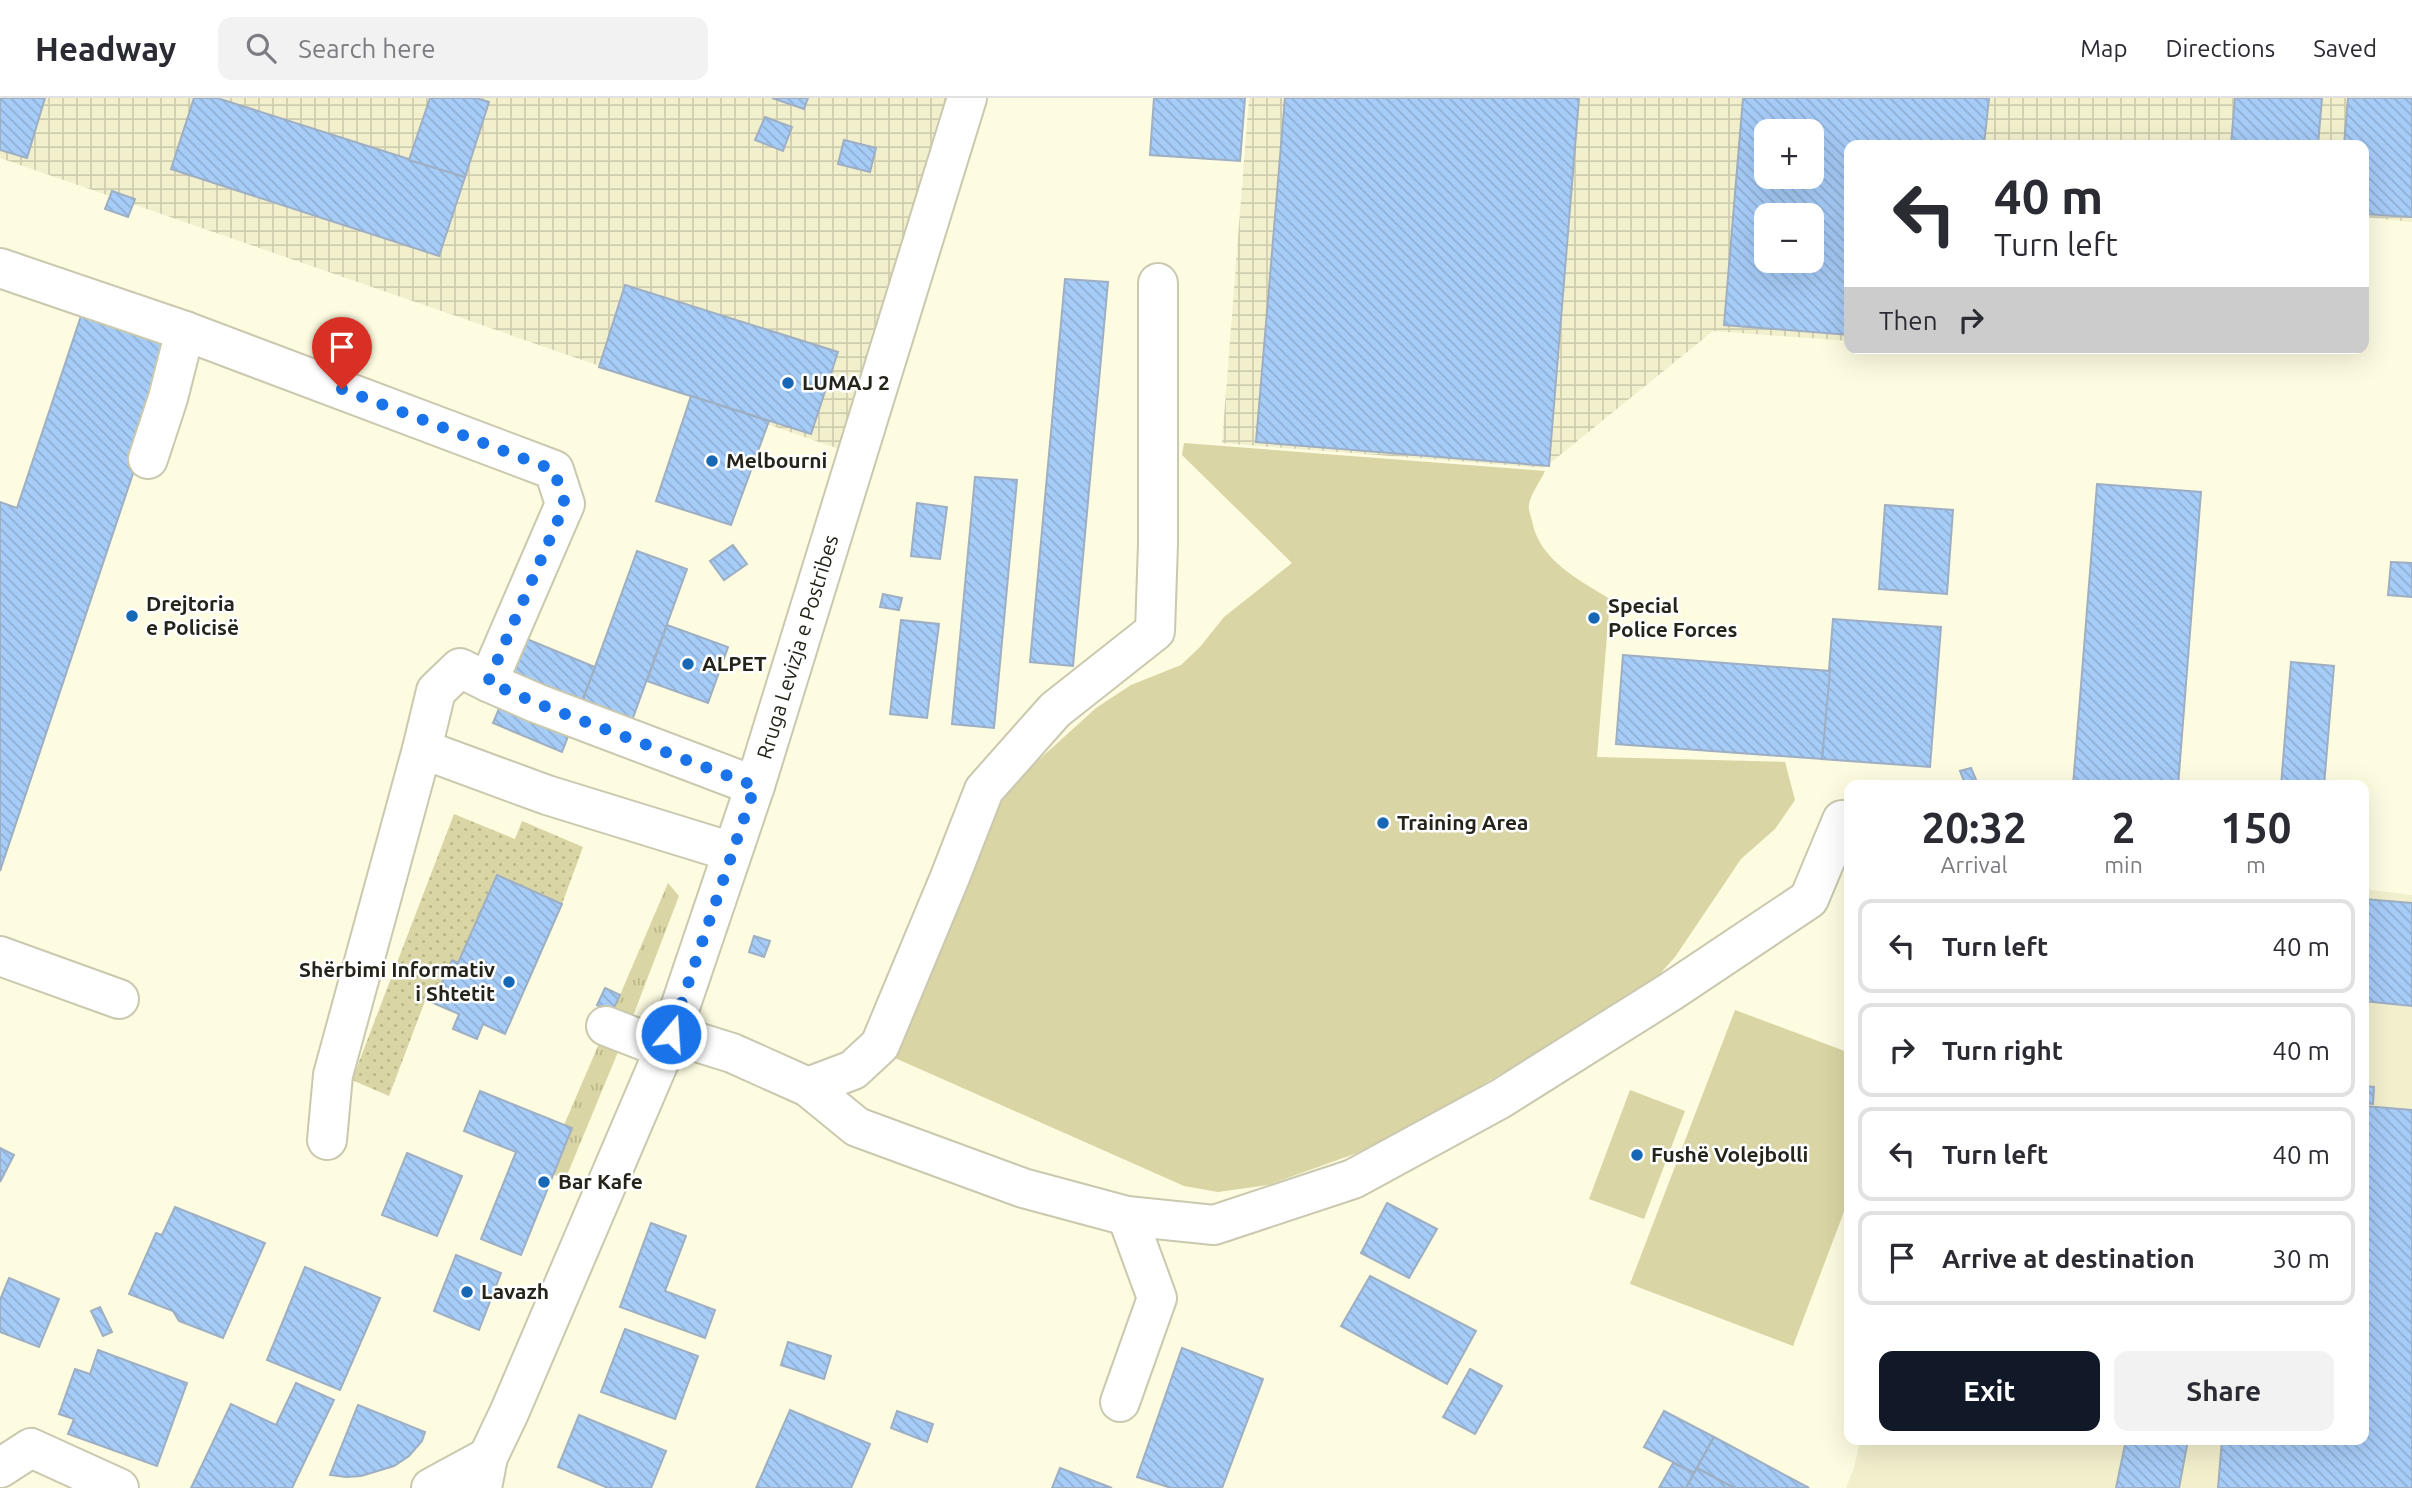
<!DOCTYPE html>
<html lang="en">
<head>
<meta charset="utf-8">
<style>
  body { margin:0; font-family:Ubuntu,sans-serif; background:#f2f2f3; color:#2b2b33; height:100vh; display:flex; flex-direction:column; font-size:26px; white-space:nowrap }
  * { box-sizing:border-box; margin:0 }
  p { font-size:23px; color:#7c7c81 }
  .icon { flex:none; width:38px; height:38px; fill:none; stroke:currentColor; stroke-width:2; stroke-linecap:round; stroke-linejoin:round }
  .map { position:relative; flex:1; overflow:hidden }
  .drawer { position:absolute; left:1844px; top:682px; width:525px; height:665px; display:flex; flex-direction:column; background:#fff; border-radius:14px; box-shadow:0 7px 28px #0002 }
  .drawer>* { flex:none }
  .guide { position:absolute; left:1844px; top:42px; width:525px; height:214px; border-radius:14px; box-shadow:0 7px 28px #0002; background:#fff; color:#2b2b33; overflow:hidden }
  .tools { position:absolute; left:1754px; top:21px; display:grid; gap:14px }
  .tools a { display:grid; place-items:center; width:70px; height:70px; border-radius:14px; background:#fff; box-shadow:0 7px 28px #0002; font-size:35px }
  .pin { position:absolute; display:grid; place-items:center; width:60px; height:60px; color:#fff; margin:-72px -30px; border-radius:50% 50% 50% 0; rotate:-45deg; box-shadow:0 0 7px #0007 }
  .pin .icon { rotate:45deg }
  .me { position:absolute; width:77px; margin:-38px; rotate:18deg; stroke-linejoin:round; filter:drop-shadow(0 0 5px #0008) }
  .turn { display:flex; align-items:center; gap:24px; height:147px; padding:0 35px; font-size:32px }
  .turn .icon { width:91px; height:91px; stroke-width:2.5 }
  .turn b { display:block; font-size:49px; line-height:60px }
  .then { display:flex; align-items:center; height:66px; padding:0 35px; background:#0003; gap:14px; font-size:26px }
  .eta { display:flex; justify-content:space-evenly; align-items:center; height:119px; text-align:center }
  .eta b { font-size:42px; font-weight:600; line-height:49px }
  .cta { display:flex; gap:14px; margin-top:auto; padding:14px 35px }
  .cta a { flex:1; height:80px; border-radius:14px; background:#111827; color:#fff; font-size:28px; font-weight:600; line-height:80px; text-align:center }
  .cta a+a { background:#f2f2f3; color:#2b2b33 }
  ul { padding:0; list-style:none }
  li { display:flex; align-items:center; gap:21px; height:94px; margin:0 14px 10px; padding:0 21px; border:4px solid #e1e1e2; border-radius:14px }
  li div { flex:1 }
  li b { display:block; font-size:26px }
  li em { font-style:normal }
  header { display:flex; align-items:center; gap:42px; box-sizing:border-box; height:98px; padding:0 35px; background:#fff; border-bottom:2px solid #e1e1e2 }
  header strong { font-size:33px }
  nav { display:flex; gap:38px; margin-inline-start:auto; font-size:24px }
  .search { width:490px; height:63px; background:#f2f2f3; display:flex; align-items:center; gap:18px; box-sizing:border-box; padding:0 24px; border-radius:14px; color:#7c7c81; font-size:26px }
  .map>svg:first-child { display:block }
</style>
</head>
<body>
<header>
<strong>Headway</strong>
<div class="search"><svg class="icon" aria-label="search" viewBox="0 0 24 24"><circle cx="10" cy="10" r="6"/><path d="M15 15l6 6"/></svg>Search here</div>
<nav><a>Map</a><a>Directions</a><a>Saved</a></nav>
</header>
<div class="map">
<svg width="2412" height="1390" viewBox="0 0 2412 1390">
  <defs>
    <pattern id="industrial-grid" width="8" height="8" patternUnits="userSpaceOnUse" patternTransform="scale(1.75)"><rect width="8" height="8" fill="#f2efcd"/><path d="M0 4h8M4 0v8" fill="none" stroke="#cfcdaf"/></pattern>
    <pattern id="grass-dots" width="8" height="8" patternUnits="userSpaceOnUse" patternTransform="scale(1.75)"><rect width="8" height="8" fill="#d9d5a4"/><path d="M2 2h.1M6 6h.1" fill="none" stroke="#bab78d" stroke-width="1.8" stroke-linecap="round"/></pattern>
    <pattern id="park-tufts" width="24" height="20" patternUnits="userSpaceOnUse" patternTransform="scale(1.75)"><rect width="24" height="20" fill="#d9d5a4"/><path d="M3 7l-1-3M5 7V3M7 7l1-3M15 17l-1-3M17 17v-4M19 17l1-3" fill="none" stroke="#bab78d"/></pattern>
    <pattern id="building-back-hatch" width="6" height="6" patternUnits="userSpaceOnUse" patternTransform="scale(1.75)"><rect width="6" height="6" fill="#a6ccf8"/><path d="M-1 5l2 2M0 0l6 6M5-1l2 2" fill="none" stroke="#8fafd4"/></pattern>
  </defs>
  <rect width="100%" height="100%" fill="#fdfbe0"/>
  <polygon fill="#f2efcd" points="2364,791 2412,797 2412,1390 1846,1390 1854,1370 1860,1342 2364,1342"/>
  <g fill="url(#industrial-grid)" fill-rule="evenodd">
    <polygon points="0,0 952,0 845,353 0,60"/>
    <path d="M 1249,0 L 2412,0 L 2412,124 L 2364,119 L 2364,47 L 1850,47 L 1850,243 L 1713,233 L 1544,370 L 1222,345 ZM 1766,33 L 1811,33 L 1811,79 L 1766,79 ZM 1766,117 L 1811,117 L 1811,163 L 1766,163 Z"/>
  </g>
  <polygon fill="url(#grass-dots)" points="454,716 515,741 522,723 583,749 562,806 497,777 458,865 433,905 425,903 389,998 352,982"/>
  <g fill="url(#park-tufts)">
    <polygon points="668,785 679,798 633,918 614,911"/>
    <polygon points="601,941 618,951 618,954 565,1082 553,1076 564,1027"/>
  </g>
  <g fill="#d9d5a4">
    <path d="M 1184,345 L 1545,373 C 1541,382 1530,397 1529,407 C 1528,412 1531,418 1532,423 C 1539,462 1579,482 1610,501 L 1597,659 L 1785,664 L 1795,702 L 1775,731 L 1741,761 L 1675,859 L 1658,878 L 1640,893 L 1430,1018 L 1357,1055 L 1268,1087 L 1218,1094 L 1184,1088 L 895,960 L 989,718 L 1021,678 L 1096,610 L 1131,587 L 1181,567 L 1200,549 L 1224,519 L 1292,465 L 1182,357 Z"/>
    <polygon points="1735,912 1850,955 1850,1098 1793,1248 1630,1186"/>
    <polygon points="1630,992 1685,1013 1644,1121 1589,1101"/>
  </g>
  <g fill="url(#building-back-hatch)" stroke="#9eafc3" stroke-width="2" fill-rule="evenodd">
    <polygon points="0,0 45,0 27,60 0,52"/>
    <polygon points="194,0 217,0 465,79 439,158 171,71"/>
    <polygon points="430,0 476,0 489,4 465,79 409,62"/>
    <polygon points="772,0 808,0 804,11"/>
    <polygon points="1154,0 1245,0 1240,63 1150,57"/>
    <polygon points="1285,0 1579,0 1549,368 1256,344"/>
    <path d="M 1743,0 L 1989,0 L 1984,47 L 1850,47 L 1850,237 L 1724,227 ZM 1766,33 L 1811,33 L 1811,79 L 1766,79 ZM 1766,117 L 1811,117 L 1811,163 L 1766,163 Z"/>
    <polygon points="2235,0 2322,0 2318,47 2231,47"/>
    <polygon points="2348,0 2412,0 2412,119 2364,116 2364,47 2344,47"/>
    <polygon points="765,19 792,29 783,53 755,42"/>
    <polygon points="844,42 876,50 870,74 838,66"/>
    <polygon points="112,93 135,101 128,119 105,111"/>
    <polygon points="1065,181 1108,184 1073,568 1030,564"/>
    <polygon points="625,187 838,254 811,336 599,269"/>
    <polygon points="86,203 180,235 0,773 0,404 17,410"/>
    <polygon points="691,298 769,323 731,427 656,403"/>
    <polygon points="975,379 1017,382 994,630 952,626"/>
    <polygon points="2097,386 2201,394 2178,688 2073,688"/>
    <polygon points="917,405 947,409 940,461 911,458"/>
    <polygon points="1885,407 1953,412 1947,496 1879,491"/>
    <polygon points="733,447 747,466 724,482 710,463"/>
    <polygon points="637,453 687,471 630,628 580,610"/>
    <polygon points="2391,464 2412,465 2412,499 2388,497"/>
    <polygon points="883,496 902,500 899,512 880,509"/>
    <polygon points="1833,521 1941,529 1930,669 1822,661"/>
    <polygon points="901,522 939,526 927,620 890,616"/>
    <polygon points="667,527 728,549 708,605 647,583"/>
    <polygon points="517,537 595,569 562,654 493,625 501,606"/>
    <polygon points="1623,557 1830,573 1822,661 1616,646"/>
    <polygon points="2291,564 2334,568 2324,688 2281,688"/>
    <polygon points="1971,670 1977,684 1966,688 1960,673"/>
    <polygon points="497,777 562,806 505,936 483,926 477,941 453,931 459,916 433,905 452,862 458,865"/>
    <polygon points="2364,801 2412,805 2412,908 2364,903"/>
    <polygon points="754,838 770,843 764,859 749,854"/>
    <polygon points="605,890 620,897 612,914 597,907"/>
    <polygon points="2364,988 2374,989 2373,1006 2364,1005"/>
    <polygon points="480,993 572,1030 521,1157 481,1141 516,1054 464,1033"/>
    <polygon points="2364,1008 2412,1012 2412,1390 2218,1390 2222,1342 2364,1342"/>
    <polygon points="0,1050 14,1057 0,1084"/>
    <polygon points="407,1055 462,1078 437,1138 382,1117"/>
    <polygon points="1387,1105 1437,1131 1409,1180 1361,1155"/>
    <polygon points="175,1109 265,1145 223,1240 179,1223 173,1213 129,1196 156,1135 162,1137"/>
    <polygon points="651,1125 686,1138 665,1193 715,1212 705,1240 620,1209"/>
    <polygon points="456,1157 501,1175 479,1232 434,1213"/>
    <polygon points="305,1169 380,1200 340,1292 267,1262"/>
    <polygon points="1370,1178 1476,1233 1447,1286 1341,1228"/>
    <polygon points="9,1180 59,1201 39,1249 0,1234 0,1202"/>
    <polygon points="100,1209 112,1234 103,1238 91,1213"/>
    <polygon points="625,1231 698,1258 675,1321 601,1294"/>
    <polygon points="788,1244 831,1258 824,1281 781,1267"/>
    <polygon points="1182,1250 1263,1281 1222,1390 1171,1390 1137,1379"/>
    <polygon points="98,1252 187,1285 157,1368 68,1336 74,1321 59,1316 75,1271 90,1276"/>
    <polygon points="1470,1271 1502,1288 1475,1336 1443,1319"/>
    <polygon points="296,1285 334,1302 292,1390 191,1390 231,1306 276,1327"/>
    <polygon points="358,1307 425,1334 422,1343 409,1358 394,1368 361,1378 346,1379 330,1377"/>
    <polygon points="790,1312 870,1346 851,1390 756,1390"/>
    <polygon points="897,1313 933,1326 927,1344 891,1330"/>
    <polygon points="1664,1313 1714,1339 1694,1375 1644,1349"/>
    <polygon points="579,1317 666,1353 651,1390 608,1390 558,1369"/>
    <polygon points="1714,1339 1809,1390 1734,1390 1697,1370"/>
    <polygon points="2126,1342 2188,1342 2179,1390 2116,1390"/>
    <polygon points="1673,1365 1694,1375 1686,1390 1659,1390"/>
    <polygon points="1060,1370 1112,1390 1052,1390"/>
    <polygon points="1697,1370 1734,1390 1686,1390"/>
  </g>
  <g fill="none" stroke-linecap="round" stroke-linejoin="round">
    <g stroke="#cac8ae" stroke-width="42">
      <g id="minor">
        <polyline points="0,170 185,233 168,300 148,361"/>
        <polyline points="185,233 554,372 565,406 488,584 536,605 755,688"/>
        <polyline points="422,651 547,697 732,754"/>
        <polyline points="0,858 119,901"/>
        <polyline points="606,928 665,951"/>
        <polyline points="671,936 732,955 808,989 857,1029 1023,1090 1127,1118 1157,1200 1120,1304"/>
        <polyline points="808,989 853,972 880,947 950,779 984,692 1055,612 1155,533 1158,446 1158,185"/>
        <polyline points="327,1042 333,977 422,651 436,593 460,570 488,584"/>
        <polyline points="1127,1118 1214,1127 1353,1081 1500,1001 1670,894 1809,801 1842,722"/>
        <polyline points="0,1370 31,1350 119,1390"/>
        <polyline points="431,1390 488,1359"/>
        <polyline points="482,1390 488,1359 509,1315 671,936 755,688 967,0"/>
      </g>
    </g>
    <use href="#minor" stroke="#fff" stroke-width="38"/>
  </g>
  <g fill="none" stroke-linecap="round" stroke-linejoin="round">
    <polyline stroke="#1a73e8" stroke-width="12" stroke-dasharray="0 21.6" points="342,291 554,372 565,406 488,584 536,605 755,688 671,936"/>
  </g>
  <g fill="#1667b5" stroke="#fff" stroke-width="2.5">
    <circle cx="788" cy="285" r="7"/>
    <circle cx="712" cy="363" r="7"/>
    <circle cx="132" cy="518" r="7"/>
    <circle cx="1594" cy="520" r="7"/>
    <circle cx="688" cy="566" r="7"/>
    <circle cx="1383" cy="725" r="7"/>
    <circle cx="509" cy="884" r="7"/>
    <circle cx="1637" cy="1057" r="7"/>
    <circle cx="544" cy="1084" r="7"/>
    <circle cx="467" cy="1194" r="7"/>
  </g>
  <g text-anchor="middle" stroke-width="5" stroke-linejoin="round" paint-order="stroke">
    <g font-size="21" font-weight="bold" fill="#25241b" stroke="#fff" text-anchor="start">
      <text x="802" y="292">LUMAJ 2</text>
      <text x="726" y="370">Melbourni</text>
      <text x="146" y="513">Drejtoria<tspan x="146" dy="24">e Policisë</tspan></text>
      <text x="1608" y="515">Special<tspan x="1608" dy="24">Police Forces</tspan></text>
      <text x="702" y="573">ALPET</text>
      <text x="1397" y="732">Training Area</text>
      <text x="495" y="879" text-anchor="end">Shërbimi Informativ<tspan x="495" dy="24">i Shtetit</tspan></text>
      <text x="1651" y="1064">Fushë Volejbolli</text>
      <text x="558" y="1091">Bar Kafe</text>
      <text x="481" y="1201">Lavazh</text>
    </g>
    <g font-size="21" fill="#25241b" stroke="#fff">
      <text transform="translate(798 549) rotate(-73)" y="7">Rruga Levizja e Postribes</text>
    </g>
  </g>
</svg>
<div class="tools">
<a>+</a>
<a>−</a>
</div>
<div class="pin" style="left:342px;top:291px;background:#d93025"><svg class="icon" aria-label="arrive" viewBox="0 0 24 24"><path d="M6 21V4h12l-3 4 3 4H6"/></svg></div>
<svg class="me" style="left:671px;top:936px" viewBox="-20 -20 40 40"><circle r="17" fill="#1a73e8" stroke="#fff" stroke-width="3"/><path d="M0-11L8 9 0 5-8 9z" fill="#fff"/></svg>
<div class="guide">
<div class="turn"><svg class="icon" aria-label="left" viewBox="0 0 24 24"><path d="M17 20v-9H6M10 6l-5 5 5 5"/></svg><div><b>40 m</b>Turn left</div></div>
<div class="then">Then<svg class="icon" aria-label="right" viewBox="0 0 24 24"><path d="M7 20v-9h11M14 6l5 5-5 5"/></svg></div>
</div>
<section class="drawer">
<div class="eta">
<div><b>20:32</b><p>Arrival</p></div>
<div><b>2</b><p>min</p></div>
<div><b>150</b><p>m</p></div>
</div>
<ul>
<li><svg class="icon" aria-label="left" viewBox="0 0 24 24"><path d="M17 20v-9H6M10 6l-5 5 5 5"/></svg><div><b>Turn left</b></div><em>40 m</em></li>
<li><svg class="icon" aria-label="right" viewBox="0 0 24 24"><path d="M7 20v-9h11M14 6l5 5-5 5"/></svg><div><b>Turn right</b></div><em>40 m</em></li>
<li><svg class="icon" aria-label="left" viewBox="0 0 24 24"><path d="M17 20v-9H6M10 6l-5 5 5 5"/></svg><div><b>Turn left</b></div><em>40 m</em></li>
<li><svg class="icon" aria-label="arrive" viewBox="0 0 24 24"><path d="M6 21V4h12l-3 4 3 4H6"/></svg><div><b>Arrive at destination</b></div><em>30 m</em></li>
</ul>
<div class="cta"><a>Exit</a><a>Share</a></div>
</section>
</div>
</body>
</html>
